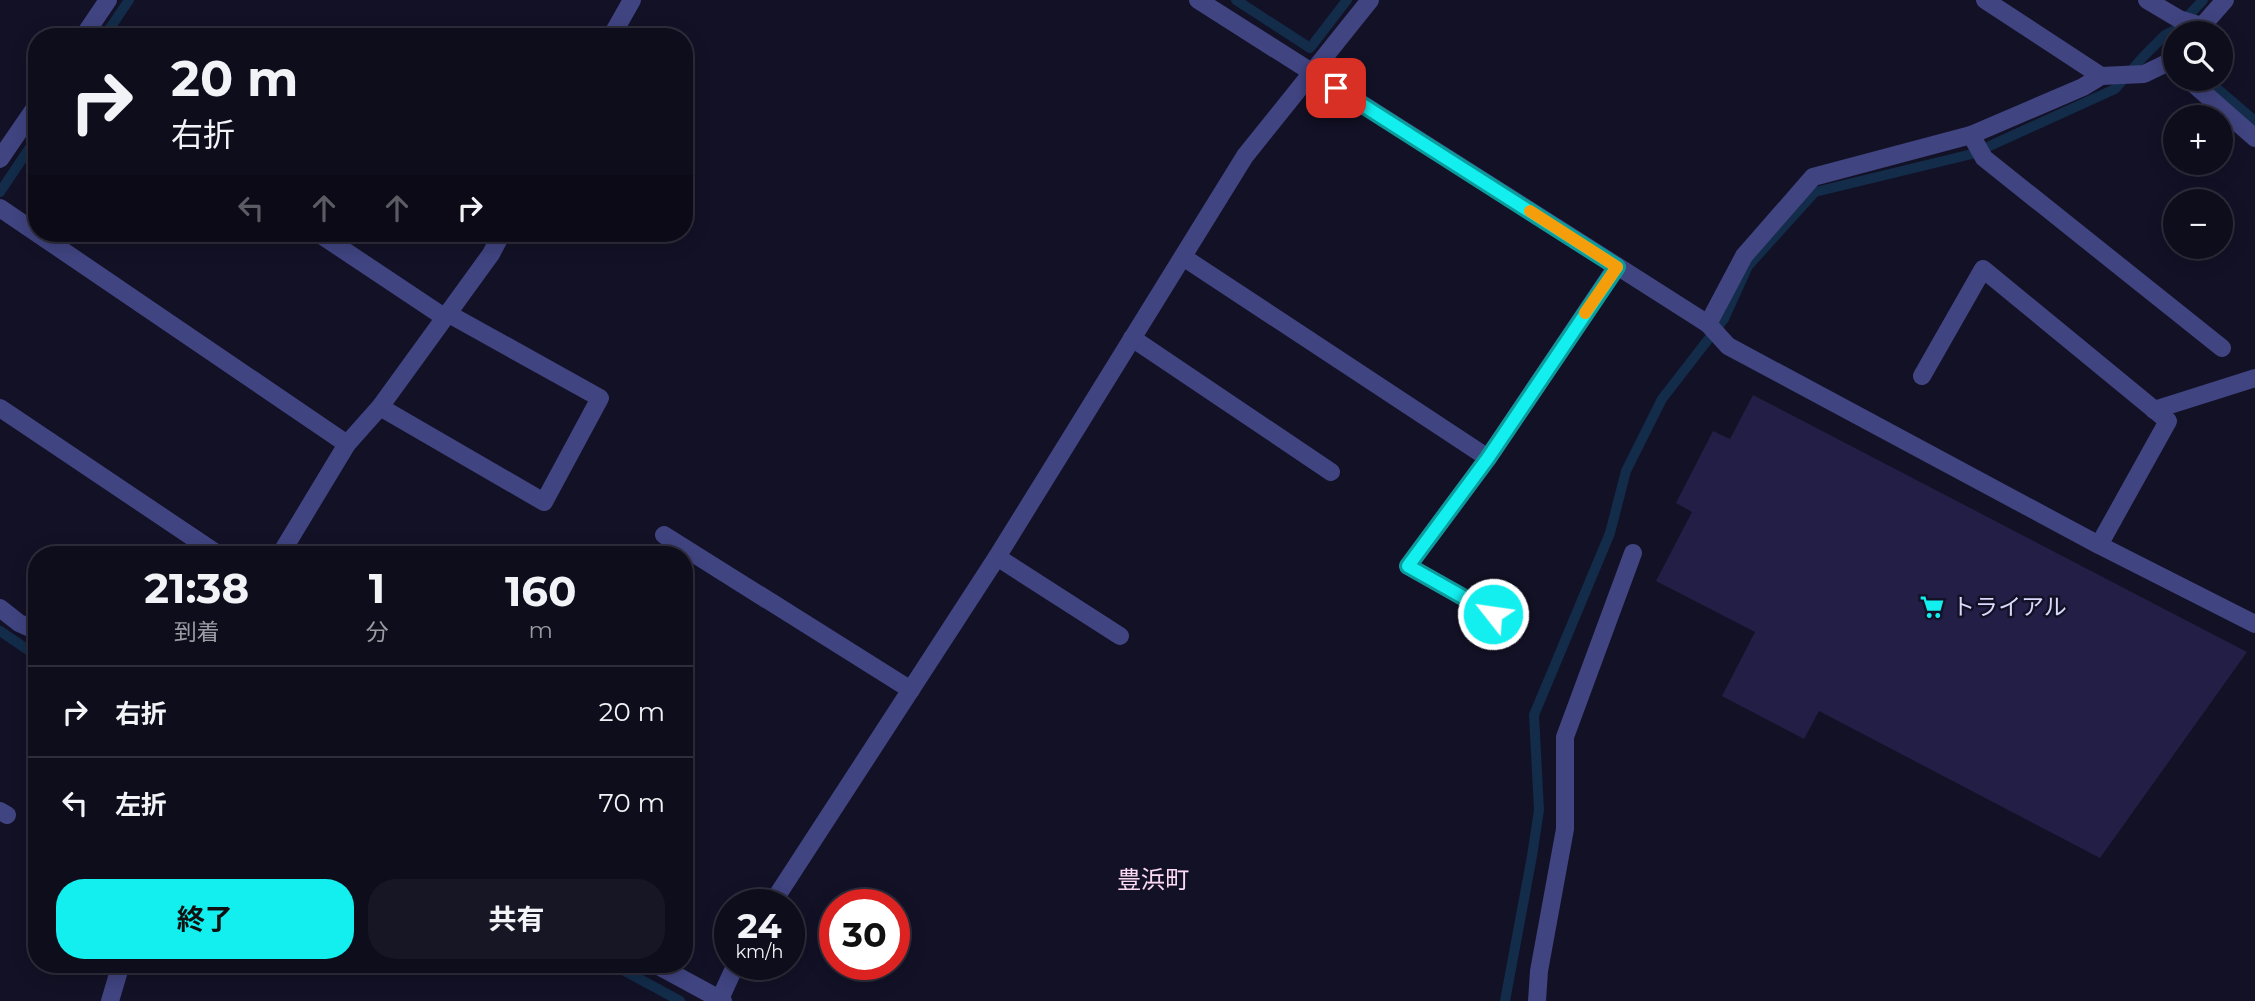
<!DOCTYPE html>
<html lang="ja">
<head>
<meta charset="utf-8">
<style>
  body { margin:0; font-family:Montserrat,"Noto Sans JP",sans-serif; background:#171625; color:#f1f3f6; height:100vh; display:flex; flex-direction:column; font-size:26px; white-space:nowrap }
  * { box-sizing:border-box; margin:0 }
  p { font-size:23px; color:#9b9ca3 }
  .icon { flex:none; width:38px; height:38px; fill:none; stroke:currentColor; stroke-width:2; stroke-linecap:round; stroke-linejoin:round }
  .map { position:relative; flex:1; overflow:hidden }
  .sheet { position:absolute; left:28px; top:546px; width:665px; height:427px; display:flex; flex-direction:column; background:#0e0d1c; border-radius:28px; box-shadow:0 4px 18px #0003,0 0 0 2px #2e2d3b }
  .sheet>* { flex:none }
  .guide { position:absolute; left:28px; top:28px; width:665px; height:214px; border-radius:28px; box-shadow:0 4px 18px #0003,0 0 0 2px #2e2d3b; background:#0e0d1c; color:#f1f3f6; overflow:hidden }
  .fabs { position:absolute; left:2163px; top:21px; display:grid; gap:14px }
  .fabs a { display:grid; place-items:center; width:70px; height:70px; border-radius:50%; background:#0e0d1c; box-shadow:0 4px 18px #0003,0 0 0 2px #2e2d3b; font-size:35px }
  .speed { position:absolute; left:714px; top:889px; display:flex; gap:14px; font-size:35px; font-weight:700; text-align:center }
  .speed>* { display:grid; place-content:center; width:91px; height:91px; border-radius:50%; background:#0e0d1c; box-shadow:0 4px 18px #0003,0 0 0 2px #2e2d3b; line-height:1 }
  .speed small { font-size:18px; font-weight:400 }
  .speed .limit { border:10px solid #d22; background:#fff; color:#111 }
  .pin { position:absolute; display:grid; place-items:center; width:60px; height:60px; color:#fff; margin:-30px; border-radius:14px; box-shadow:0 4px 10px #0006 }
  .me { position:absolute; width:77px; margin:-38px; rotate:300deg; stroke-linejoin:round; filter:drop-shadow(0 0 5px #0008) }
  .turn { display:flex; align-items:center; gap:24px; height:147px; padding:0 28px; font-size:32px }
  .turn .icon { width:91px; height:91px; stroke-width:2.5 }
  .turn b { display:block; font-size:49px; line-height:60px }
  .lanes { display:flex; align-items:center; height:66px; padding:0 28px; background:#0003; justify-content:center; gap:35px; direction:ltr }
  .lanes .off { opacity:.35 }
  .eta { display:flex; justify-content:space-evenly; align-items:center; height:119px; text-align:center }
  .eta b { font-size:42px; font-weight:700; line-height:49px }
  .cta { display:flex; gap:14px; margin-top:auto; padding:14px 28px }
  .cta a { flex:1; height:80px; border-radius:28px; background:#13eeee; color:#111; font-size:28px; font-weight:700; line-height:80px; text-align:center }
  .cta a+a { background:#171625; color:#f1f3f6 }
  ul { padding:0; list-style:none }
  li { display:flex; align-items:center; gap:21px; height:91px; padding:0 28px; border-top:2px solid #2e2d3b }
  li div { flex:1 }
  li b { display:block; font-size:26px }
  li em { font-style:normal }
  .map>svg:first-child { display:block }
</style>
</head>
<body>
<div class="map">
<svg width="2255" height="1001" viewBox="0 0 2255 1001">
  <rect width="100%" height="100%" fill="#131126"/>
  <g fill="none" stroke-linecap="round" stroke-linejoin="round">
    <g stroke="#122c49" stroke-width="10">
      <polyline points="1236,0 1310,48 1347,0"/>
      <polyline points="104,37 129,0"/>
      <polyline points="2206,79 2255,121"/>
      <polyline points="0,192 37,137"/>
      <polyline points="0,631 37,656"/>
      <polyline points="612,964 680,1001"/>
      <polyline points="1505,1001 1532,856 1539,810 1534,715 1610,533 1626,471 1662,399 1724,319 1748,266 1815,192 1972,154 2115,89 2143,57 2165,35 2175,30 2203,0"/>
    </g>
  </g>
  <polygon fill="#221e45" points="1753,395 2247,652 2100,858 1819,711 1804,739 1722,696 1755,632 1656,581 1692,512 1676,503 1713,431 1730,439"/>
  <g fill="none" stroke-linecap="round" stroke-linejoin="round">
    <g stroke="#404481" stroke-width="18">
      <polyline points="1198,0 1617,266 1488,458 1408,566 1493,614"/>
      <polyline points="1985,0 2101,76 2144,74 2169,62 2175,68"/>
      <polyline points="2147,0 2179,19 2202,26"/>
      <polyline points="2196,33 2225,0"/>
      <polyline points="83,37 108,0"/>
      <polyline points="611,37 632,0"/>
      <polyline points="2188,79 2255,138"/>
      <polyline points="1971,135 1984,158 2222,348"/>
      <polyline points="0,159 37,105"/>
      <polyline points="0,208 347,444"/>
      <polyline points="318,233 444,317"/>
      <polyline points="1183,257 1488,458"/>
      <polyline points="1617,266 1708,324 1728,346 2099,545 2255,624"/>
      <polyline points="1708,324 1744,256 1813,177 1971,135 2083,87 2101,76"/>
      <polyline points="1132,338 1331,472"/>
      <polyline points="1922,376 1983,269 2168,421 2099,545"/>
      <polyline points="380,407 544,502 600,398 447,313"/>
      <polyline points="0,408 219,555"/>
      <polyline points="2154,410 2255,378"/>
      <polyline points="664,535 911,690"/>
      <polyline points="280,555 347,444 380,407 491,254 502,233"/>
      <polyline points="997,557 1120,636"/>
      <polyline points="0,608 19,623 37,631"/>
      <polyline points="0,811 7,815"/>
      <polyline points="771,905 997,557 1245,156 1370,0"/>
      <polyline points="655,964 723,1001"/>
      <polyline points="720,999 736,964"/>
      <polyline points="110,1001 121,964"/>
      <polyline points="1537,1001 1539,971 1565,829 1565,737 1633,553"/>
    </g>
  </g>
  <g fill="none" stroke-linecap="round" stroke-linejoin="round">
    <g stroke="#0c9b9b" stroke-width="18">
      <polyline id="route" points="1336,88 1617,267 1488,458 1408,566 1493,614"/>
    </g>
    <use href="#route" stroke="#13eeee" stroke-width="12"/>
    <polyline stroke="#f59e0b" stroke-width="12" points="1530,211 1617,267 1585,313"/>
  </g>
  <defs>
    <g id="supermarket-bare" transform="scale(1.89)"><path d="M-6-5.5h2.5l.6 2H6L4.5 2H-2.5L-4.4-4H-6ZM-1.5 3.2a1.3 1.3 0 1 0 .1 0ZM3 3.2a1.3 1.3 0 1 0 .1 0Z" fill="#13eeee" stroke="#131126" stroke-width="2.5" paint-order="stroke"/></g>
  </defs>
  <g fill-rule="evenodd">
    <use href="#supermarket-bare" x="1932" y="607"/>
  </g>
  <g text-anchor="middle" stroke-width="5" stroke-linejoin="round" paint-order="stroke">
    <g font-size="23" fill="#d9d9fc" stroke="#131126" text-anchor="start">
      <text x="1952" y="615">トライアル</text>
    </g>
    <g font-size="24" fill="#fcdaf3" stroke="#131126">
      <text x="1153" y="888">豊浜町</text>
    </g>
  </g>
</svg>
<div class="fabs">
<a><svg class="icon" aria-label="search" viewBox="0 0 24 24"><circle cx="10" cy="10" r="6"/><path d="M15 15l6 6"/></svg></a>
<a>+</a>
<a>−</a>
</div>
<div class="speed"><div>24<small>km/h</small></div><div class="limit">30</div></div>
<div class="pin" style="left:1336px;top:88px;background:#d93025"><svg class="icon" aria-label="arrive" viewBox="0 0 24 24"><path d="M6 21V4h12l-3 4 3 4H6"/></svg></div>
<svg class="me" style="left:1493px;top:614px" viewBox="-20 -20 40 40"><circle r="17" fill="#13eeee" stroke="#fff" stroke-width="3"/><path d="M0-11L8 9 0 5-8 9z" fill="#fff"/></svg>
<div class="guide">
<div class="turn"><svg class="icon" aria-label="right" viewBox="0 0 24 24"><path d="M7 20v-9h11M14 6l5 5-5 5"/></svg><div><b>20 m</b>右折</div></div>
<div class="lanes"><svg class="icon off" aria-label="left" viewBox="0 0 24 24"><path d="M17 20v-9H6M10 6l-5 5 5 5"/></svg><svg class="icon off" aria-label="ahead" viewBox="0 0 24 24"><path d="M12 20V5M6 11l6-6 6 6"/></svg><svg class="icon off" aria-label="ahead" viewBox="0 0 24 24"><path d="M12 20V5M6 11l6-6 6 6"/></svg><svg class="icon" aria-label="right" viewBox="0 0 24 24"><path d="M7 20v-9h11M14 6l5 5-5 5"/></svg></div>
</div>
<section class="sheet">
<div class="eta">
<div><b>21:38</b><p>到着</p></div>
<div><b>1</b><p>分</p></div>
<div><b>160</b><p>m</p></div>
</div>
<ul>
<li><svg class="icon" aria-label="right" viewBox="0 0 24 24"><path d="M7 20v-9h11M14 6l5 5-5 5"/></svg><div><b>右折</b></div><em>20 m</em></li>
<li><svg class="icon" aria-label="left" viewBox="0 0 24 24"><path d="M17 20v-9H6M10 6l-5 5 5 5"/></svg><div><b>左折</b></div><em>70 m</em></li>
</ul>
<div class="cta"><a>終了</a><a>共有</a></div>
</section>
</div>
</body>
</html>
